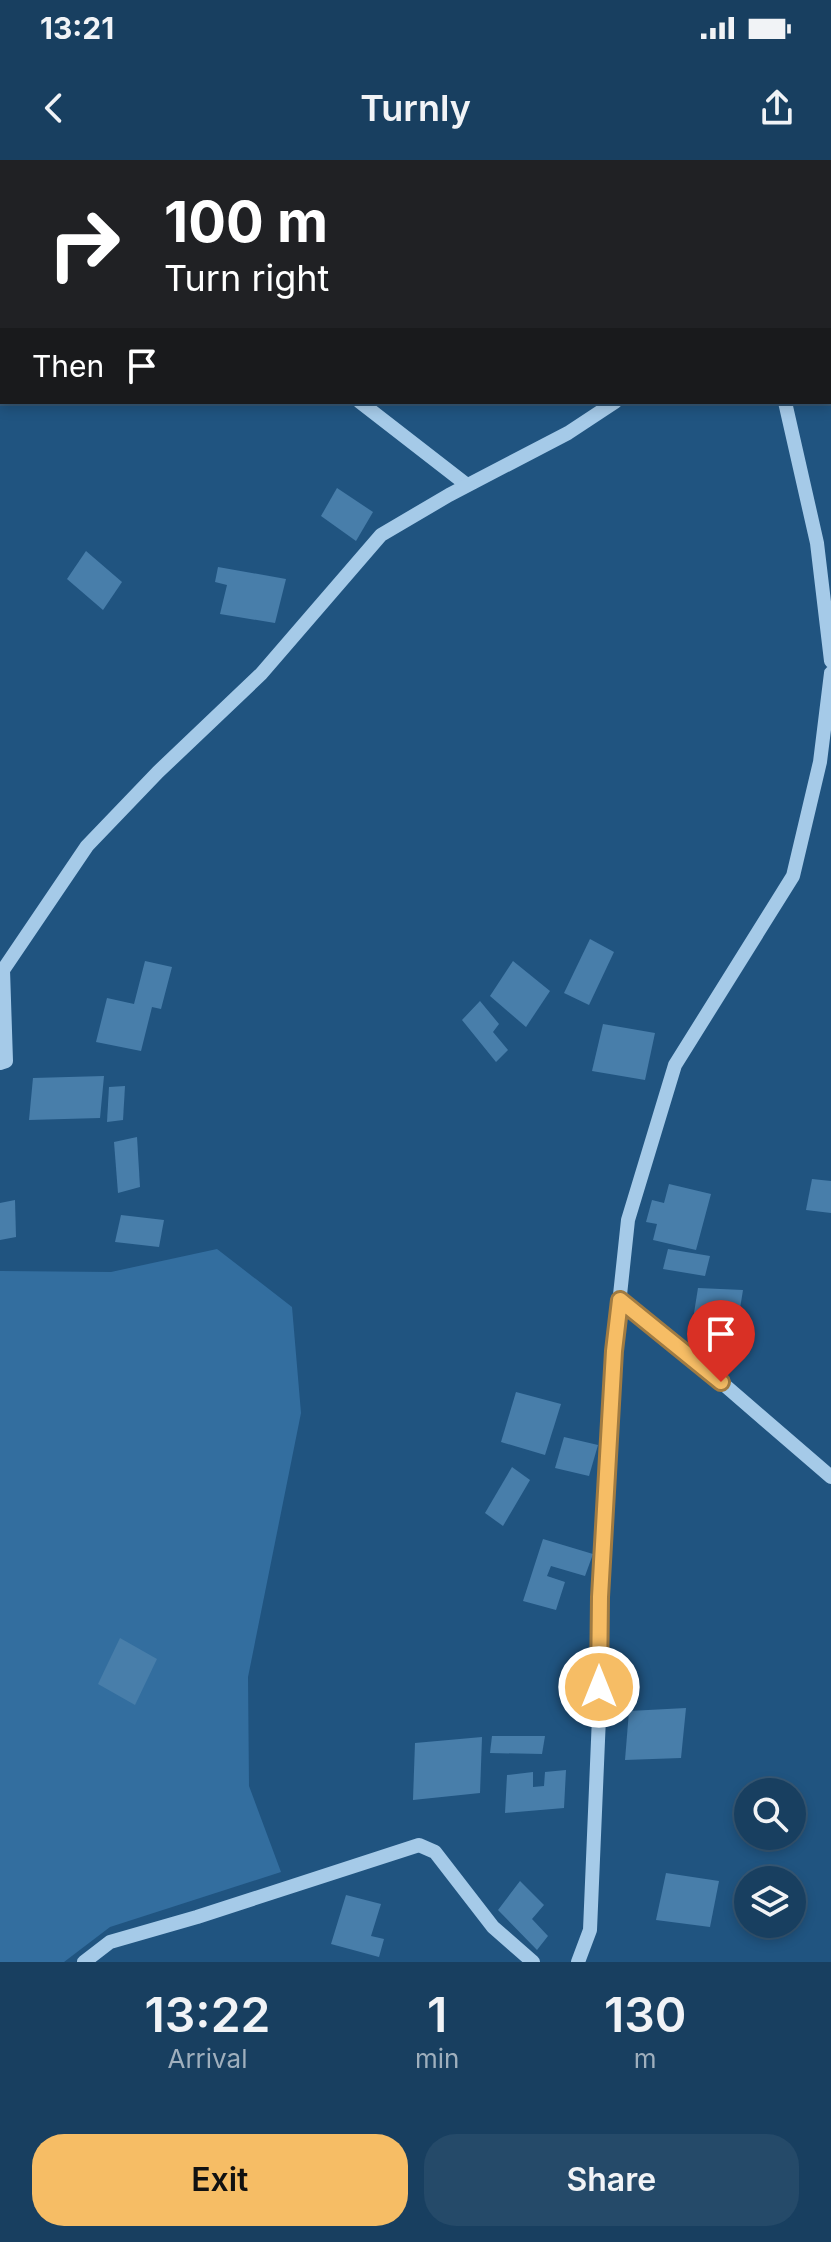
<!DOCTYPE html>
<html lang="en">
<head>
<meta charset="utf-8">
<style>
  body { margin:0; font-family:Inter,sans-serif; background:#254a69; color:#f1f3f6; height:100vh; display:flex; flex-direction:column; font-size:30px; white-space:nowrap }
  * { box-sizing:border-box; margin:0 }
  p { font-size:26px; color:#9fafbd }
  .icon { flex:none; width:44px; height:44px; fill:none; stroke:currentColor; stroke-width:2; stroke-linecap:round; stroke-linejoin:round }
  .map { position:relative; height:1802px; overflow:hidden }
  .side { display:flex; flex-direction:column; background:#183f60; flex:1 }
  .side>* { flex:none }
  .guide { position:absolute; left:0px; top:0px; width:832px; height:244px; box-shadow:0 4px 12px #0003,0 0 0 2px #365875; background:#202124; color:#fff; overflow:hidden }
  .tools { position:absolute; left:734px; top:1618px; display:grid; gap:16px }
  .tools a { display:grid; place-items:center; width:72px; height:72px; border-radius:50%; background:#183f60; box-shadow:0 4px 12px #0003,0 0 0 2px #365875; font-size:40px }
  .pin { position:absolute; display:grid; place-items:center; width:68px; height:68px; color:#fff; margin:-82px -34px; border-radius:50% 50% 50% 0; rotate:-45deg; box-shadow:0 0 8px #0007 }
  .pin .icon { rotate:45deg }
  .me { position:absolute; width:88px; margin:-44px; rotate:0deg; stroke-linejoin:round; filter:drop-shadow(0 0 6px #0008) }
  .turn { display:flex; align-items:center; gap:28px; height:168px; padding:0 32px; font-size:36px }
  .turn .icon { width:104px; height:104px; stroke-width:2.5 }
  .turn b { display:block; font-size:56px; line-height:68px }
  .then { display:flex; align-items:center; height:76px; padding:0 32px; background:#0003; gap:16px; font-size:30px }
  .eta { display:flex; justify-content:space-evenly; align-items:center; height:136px; text-align:center }
  .eta b { font-size:48px; font-weight:600; line-height:56px }
  .primary-button { display:flex; gap:16px; margin-top:auto; padding:16px 32px }
  .primary-button a { flex:1; height:92px; border-radius:32px; background:#f6bd65; color:#111; font-size:32px; font-weight:600; line-height:92px; text-align:center }
  .primary-button a+a { background:#254a69; color:#f1f3f6 }
  .status { display:flex; justify-content:space-between; align-items:center; height:56px; padding:0 40px; background:#183f60; direction:ltr }
  .status svg { height:22px; fill:currentColor }
  header { display:flex; justify-content:space-between; align-items:center; height:104px; padding:0 32px; background:#183f60; font-size:36px; font-weight:600 }
  .map>svg:first-child { display:block }
</style>
</head>
<body>
<div class="status"><b>13:21</b><svg viewBox="0 0 49 12"><path d="M0 12V9h3v3zM5 12V6h3v6zM10 12V3h3v9zM15 12V0h3v12zM26 1h20v11H26zM47 4h2v5h-2z"/></svg></div>
<header><svg class="icon" aria-label="back" viewBox="0 0 24 24"><path d="M15 5l-7 7 7 7"/></svg>Turnly<svg class="icon" aria-label="share" viewBox="0 0 24 24"><path d="M12 15V3M7 8l5-5 5 5M5 13v7h14v-7"/></svg></header>
<div class="map">
<svg width="831" height="1802" viewBox="0 0 831 1802">
  <rect width="100%" height="100%" fill="#205480"/>
  <polygon fill="#336e9f" points="217,1089 292,1147 301,1253 248,1517 249,1626 281,1712 110,1767 64,1802 0,1802 0,1111 111,1112"/>
  <g fill="#487eaa">
    <polygon points="337,328 373,352 356,381 321,356"/>
    <polygon points="86,391 122,422 103,450 67,419"/>
    <polygon points="218,407 286,419 275,463 220,454 227,425 215,422"/>
    <polygon points="590,779 614,792 589,845 564,833"/>
    <polygon points="145,801 172,807 161,849 152,847 141,891 96,882 107,838 134,844"/>
    <polygon points="513,801 550,831 526,867 490,836"/>
    <polygon points="480,841 499,864 493,872 508,890 496,902 462,860"/>
    <polygon points="603,864 655,873 645,920 592,911"/>
    <polygon points="104,916 100,958 29,960 33,918"/>
    <polygon points="125,926 123,960 107,962 109,927"/>
    <polygon points="137,977 140,1027 118,1033 114,982"/>
    <polygon points="812,1019 831,1021 831,1053 806,1050"/>
    <polygon points="669,1024 711,1034 696,1090 653,1080 657,1064 646,1062 652,1040 664,1043"/>
    <polygon points="15,1040 16,1077 0,1080 0,1043"/>
    <polygon points="121,1055 164,1060 159,1087 115,1082"/>
    <polygon points="668,1089 710,1096 705,1116 663,1109"/>
    <polygon points="698,1128 743,1130 736,1173 691,1172"/>
    <polygon points="516,1232 561,1244 545,1295 501,1282"/>
    <polygon points="564,1277 598,1285 589,1316 555,1308"/>
    <polygon points="512,1307 530,1320 503,1366 485,1353"/>
    <polygon points="543,1379 593,1394 585,1416 551,1406 547,1416 565,1422 556,1450 523,1441"/>
    <polygon points="120,1478 157,1499 135,1545 98,1524"/>
    <polygon points="686,1548 681,1598 625,1600 629,1551"/>
    <polygon points="492,1576 545,1576 542,1594 490,1593"/>
    <polygon points="482,1577 480,1633 413,1640 415,1583"/>
    <polygon points="566,1610 564,1648 505,1653 507,1615 533,1612 533,1627 544,1626 545,1612"/>
    <polygon points="666,1713 719,1721 710,1767 656,1760"/>
    <polygon points="520,1721 544,1745 532,1759 548,1776 537,1790 498,1750"/>
    <polygon points="346,1735 381,1744 371,1776 384,1779 379,1797 331,1784"/>
  </g>
  <g fill="none" stroke-linecap="round" stroke-linejoin="round">
    <g stroke="#a5cae8" stroke-width="14">
      <polyline points="631,0 632,2"/>
      <polyline points="360,242 467,325"/>
      <polyline points="785,242 817,383 831,501"/>
      <polyline points="0,903 6,901 3,810 87,686 158,612 261,514 381,375 449,335 568,273 615,242"/>
      <polyline points="620,1140 721,1222 831,1317"/>
      <polyline points="84,1802 110,1782 197,1757 419,1685 435,1692 493,1767 533,1802"/>
      <polyline points="578,1802 590,1770 599,1557 600,1437 614,1191 628,1060 675,905 793,716 820,602 831,513"/>
    </g>
  </g>
  <g fill="none" stroke-linecap="round" stroke-linejoin="round">
    <g stroke="#a07b42" stroke-width="20">
      <polyline id="route" points="599,1527 600,1437 614,1191 620,1140 721,1222"/>
    </g>
    <use href="#route" stroke="#f6bd65" stroke-width="14"/>
  </g>
</svg>
<div class="tools">
<a><svg class="icon" aria-label="search" viewBox="0 0 24 24"><circle cx="10" cy="10" r="6"/><path d="M15 15l6 6"/></svg></a>
<a><svg class="icon" aria-label="layers" viewBox="0 0 24 24"><path d="M12 4l9 5-9 5-9-5zM3 14l9 5 9-5"/></svg></a>
</div>
<div class="pin" style="left:721px;top:1222px;background:#d93025"><svg class="icon" aria-label="arrive" viewBox="0 0 24 24"><path d="M6 21V4h12l-3 4 3 4H6"/></svg></div>
<svg class="me" style="left:599px;top:1527px" viewBox="-20 -20 40 40"><circle r="17" fill="#f6bd65" stroke="#fff" stroke-width="3"/><path d="M0-11L8 9 0 5-8 9z" fill="#fff"/></svg>
<div class="guide">
<div class="turn"><svg class="icon" aria-label="right" viewBox="0 0 24 24"><path d="M7 20v-9h11M14 6l5 5-5 5"/></svg><div><b>100 m</b>Turn right</div></div>
<div class="then">Then<svg class="icon" aria-label="arrive" viewBox="0 0 24 24"><path d="M6 21V4h12l-3 4 3 4H6"/></svg></div>
</div>
</div>
<section class="side">
<div class="eta">
<div><b>13:22</b><p>Arrival</p></div>
<div><b>1</b><p>min</p></div>
<div><b>130</b><p>m</p></div>
</div>
<div class="primary-button"><a>Exit</a><a>Share</a></div>
</section>
</body>
</html>
